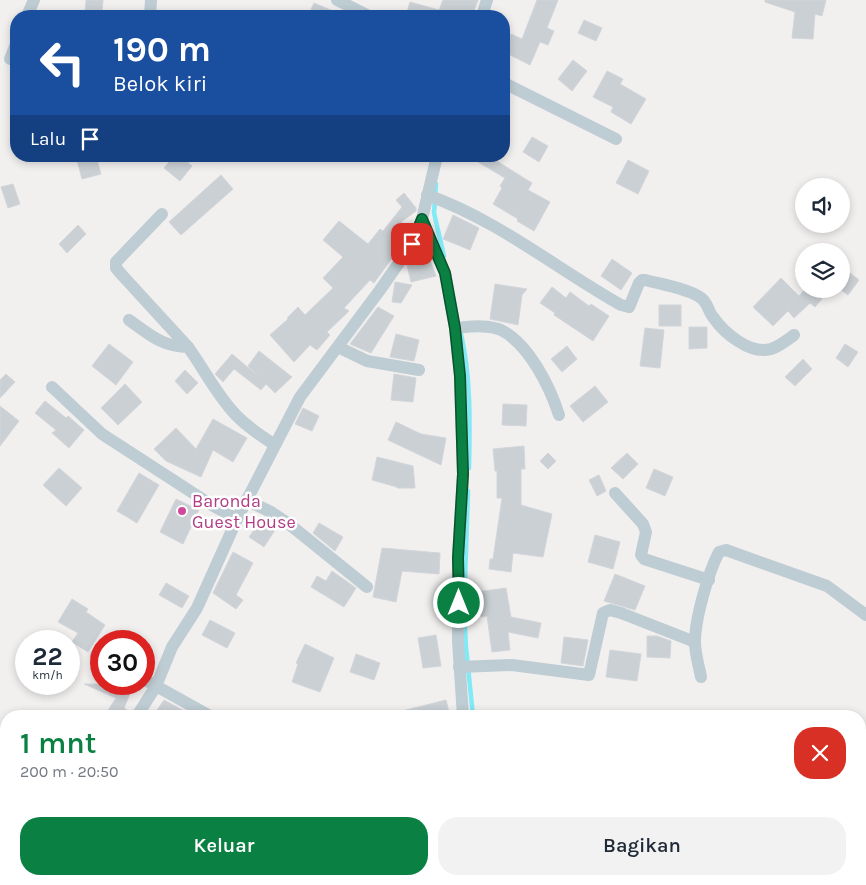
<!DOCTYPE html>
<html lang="id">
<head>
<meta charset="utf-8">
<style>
  body { margin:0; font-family:Karla,sans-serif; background:#f2f2f3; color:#1f2937; height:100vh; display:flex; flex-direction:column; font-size:19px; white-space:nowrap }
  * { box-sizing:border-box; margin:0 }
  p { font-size:16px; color:#747a83 }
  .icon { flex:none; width:28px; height:28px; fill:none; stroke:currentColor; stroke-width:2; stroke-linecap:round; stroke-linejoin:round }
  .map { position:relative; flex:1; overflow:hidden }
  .sheet { position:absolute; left:0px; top:710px; width:866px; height:175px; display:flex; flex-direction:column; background:#fff; border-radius:20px 20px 0 0; box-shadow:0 2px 8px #0003 }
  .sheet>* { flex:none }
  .guide { position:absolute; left:10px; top:10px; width:500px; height:152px; border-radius:20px; box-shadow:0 2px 8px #0003; background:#1a4fa0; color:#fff; overflow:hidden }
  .buttons { position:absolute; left:795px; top:178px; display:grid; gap:10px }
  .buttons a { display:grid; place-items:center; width:55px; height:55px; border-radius:50%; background:#fff; box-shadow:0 2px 8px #0003; font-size:25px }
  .speed { position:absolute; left:15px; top:630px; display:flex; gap:10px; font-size:25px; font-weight:700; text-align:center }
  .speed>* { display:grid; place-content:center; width:65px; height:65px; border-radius:50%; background:#fff; box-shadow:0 2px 8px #0003; line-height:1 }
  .speed small { font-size:12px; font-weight:400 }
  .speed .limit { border:8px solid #d22; background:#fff; color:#111 }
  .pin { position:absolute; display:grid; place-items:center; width:42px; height:42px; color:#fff; margin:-21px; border-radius:10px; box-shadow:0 2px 8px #0006 }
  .me { position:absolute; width:55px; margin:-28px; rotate:0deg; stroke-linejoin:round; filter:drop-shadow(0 0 4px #0008) }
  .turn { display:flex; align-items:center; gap:18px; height:105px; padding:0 20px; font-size:22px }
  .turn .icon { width:65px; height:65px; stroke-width:2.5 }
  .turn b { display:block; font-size:35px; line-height:42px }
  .then { display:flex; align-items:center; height:48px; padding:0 20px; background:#0003; gap:10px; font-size:19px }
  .round { display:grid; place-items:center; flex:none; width:52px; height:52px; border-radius:20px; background:#f2f2f3 }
  .overview { display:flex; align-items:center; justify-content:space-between; height:85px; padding:0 20px }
  h1 { font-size:30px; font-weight:600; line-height:38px; color:#0b8043 }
  .primary-button { display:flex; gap:10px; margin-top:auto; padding:10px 20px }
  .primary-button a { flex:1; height:58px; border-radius:20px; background:#0b8043; color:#fff; font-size:20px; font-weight:600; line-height:58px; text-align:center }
  .primary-button a+a { background:#f2f2f3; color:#1f2937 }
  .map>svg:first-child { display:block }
</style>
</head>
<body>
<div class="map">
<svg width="866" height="885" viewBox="0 0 866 885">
  <rect width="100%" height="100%" fill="#f2efef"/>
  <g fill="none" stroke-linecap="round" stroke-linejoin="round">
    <g stroke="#81eaf6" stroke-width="4.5">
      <polyline points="436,184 434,213 444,256"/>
      <path d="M 461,334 C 471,376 470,425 469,468"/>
      <polyline points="468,491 464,612 466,647 473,716"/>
    </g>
  </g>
  <g fill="#cad0d4" stroke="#d2d6db">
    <polygon points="86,0 103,0 102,13 85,12"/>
    <polygon points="443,0 478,0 472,16 406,16 410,2 439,10"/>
    <polygon points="537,0 558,0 547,28 554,31 548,45 540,42 530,65 504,52 504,49 511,34 522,39"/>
    <polygon points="765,0 826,0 822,16 815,14 813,39 792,38 795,12 765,2"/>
    <polygon points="314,3 345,16 308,16"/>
    <polygon points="584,20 602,28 596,41 578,33"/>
    <polygon points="573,60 587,71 572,91 558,79"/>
    <polygon points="607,71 623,79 620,84 646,99 631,124 611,112 613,107 593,97"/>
    <polygon points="532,137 548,146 539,162 523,152"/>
    <polygon points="76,156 96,156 101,174 82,179"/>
    <polygon points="174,156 180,156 192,166 180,181 164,168"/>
    <polygon points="468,156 500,156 497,161 532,183 528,190 550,202 534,231 517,221 518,219 493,204 502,188 500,186 505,178"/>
    <polygon points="628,160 649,171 638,194 616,183"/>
    <polygon points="221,175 233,189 181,235 169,222"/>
    <polygon points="13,184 20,204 8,208 1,187"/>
    <polygon points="404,193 416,208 416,211 401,222 409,229 398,243 401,246 374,283 370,280 344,308 349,311 327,332 330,335 317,350 310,345 294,362 270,335 288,319 287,318 298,307 305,315 333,288 323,278 343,257 323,240 339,221 368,244 380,229 383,231 402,207 396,200"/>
    <polygon points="453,215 479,228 470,250 443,239"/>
    <polygon points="78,225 86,234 67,253 59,244"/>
    <polygon points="428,255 436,276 411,282 407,265 411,259"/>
    <polygon points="612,259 632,273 621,290 601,276"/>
    <polygon points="841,266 859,280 848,295 841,290"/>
    <polygon points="781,278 799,296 805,289 830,289 815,307 810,303 794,318 788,311 773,326 753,307"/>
    <polygon points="395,282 412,285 401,303 392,302"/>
    <polygon points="495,284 527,289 522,295 518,325 490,319"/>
    <polygon points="552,287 566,298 570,292 589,306 591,304 609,316 593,341 554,315 555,313 540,303"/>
    <rect x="659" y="305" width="22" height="21"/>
    <polygon points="378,307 394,316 371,353 350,344"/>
    <polygon points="689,327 707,327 707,348 689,349"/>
    <polygon points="645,328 664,330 660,368 640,366"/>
    <polygon points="396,334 419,340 414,361 390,357"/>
    <polygon points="109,344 133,362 116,385 92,366"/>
    <polygon points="845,344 858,352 848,367 836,358"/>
    <polygon points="567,346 577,359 562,372 551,359"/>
    <polygon points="259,351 292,377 275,393 266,384 261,390 234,369 223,382 215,374 232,354 257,375 248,366"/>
    <polygon points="803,359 812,369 795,386 785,377"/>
    <polygon points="185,370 198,383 187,394 175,381"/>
    <polygon points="6,374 15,382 0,398 0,380"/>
    <polygon points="394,374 416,378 413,402 391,400"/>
    <polygon points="125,384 142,402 118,425 101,408"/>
    <polygon points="595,386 608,402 583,422 570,406"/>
    <polygon points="45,401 66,418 68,416 84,430 69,448 52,433 56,430 35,413"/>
    <polygon points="503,404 527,405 526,426 502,425"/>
    <polygon points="0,406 19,421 0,446"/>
    <polygon points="303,408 319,416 312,431 295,424"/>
    <polygon points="213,419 247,438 233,462 213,450 201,477 166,461 154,449 176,428 196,449"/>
    <polygon points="396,422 421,434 446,438 441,465 388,440"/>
    <polygon points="524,446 525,469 521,469 521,505 552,514 543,557 513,553 511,572 489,569 490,559 493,559 502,498 497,498 497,471 495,471 493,449"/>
    <polygon points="548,453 556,461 548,469 540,461"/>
    <polygon points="627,453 638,464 623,479 611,468"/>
    <polygon points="377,457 413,466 415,488 397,488 397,487 372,480"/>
    <polygon points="59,468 82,488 66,506 43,485"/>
    <polygon points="654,469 673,477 665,496 646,488"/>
    <polygon points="139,473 159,485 137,523 117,511"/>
    <polygon points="599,475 606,491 597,496 589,480"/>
    <polygon points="176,499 199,510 183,544 160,532"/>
    <polygon points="261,520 275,530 264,547 249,537"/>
    <polygon points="319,523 343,537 335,551 313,533"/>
    <polygon points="595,535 620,542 613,569 588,562"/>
    <polygon points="382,548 440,553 439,574 402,571 396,602 373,597"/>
    <polygon points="233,552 253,563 236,595 243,600 236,609 213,593"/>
    <polygon points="332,571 356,588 344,607 311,587 317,576 326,581"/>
    <polygon points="615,574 645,586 635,610 604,601"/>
    <polygon points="166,583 189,596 182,608 159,595"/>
    <polygon points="506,588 511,617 541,623 538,638 508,632 510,650 492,652 487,616 481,617 477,592"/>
    <polygon points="72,599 88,609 86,612 105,625 88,652 72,642 78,633 58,622"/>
    <polygon points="210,620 235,633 227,648 202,635"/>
    <polygon points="436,635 441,666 423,668 418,638"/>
    <polygon points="647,636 657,636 671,641 670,658 647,657"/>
    <polygon points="564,637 588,640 583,666 561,663"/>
    <polygon points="305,644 334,658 320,692 292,682 298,664 296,663"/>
    <polygon points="610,650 641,654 637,681 606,677"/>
    <polygon points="356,654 380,663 374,680 350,672"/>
    <polygon points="84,684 134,684 124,708 130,712 129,716 113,716 107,712 116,698"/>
    <polygon points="164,700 186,712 193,716 153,716"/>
    <polygon points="446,700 450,716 398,716 398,712"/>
  </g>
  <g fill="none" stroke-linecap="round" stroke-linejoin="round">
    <g stroke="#beccd3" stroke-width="12">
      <polyline points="337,0 369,16"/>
      <polyline points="27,16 34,0"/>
      <polyline points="150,16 151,0"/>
      <polyline points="482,16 487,0"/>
      <polyline points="10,59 16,44"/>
      <polyline points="504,83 616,139"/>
      <path d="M 427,195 C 498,220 557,269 621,305 L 629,307 L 630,305 L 639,283 L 642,280 L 645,280 C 660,284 690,289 701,298 C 708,303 708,311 713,317 C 724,333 750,355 771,349 C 780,346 787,340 794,335"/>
      <polyline points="162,214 116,262 116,268 122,275 188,347"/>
      <polyline points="422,219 445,273 455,328 460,376 463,474 458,558 458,641 463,716"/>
      <path d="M 129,320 C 149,334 162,347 188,347 C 204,369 216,394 235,414 C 246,426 261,436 275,445"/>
      <path d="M 455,328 C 468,327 488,324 501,330 C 529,344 550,387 559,415"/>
      <polyline points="338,347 367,361 419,370"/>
      <polyline points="52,387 102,434 210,504 237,519"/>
      <polyline points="615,493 643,524 646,532 641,555 644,559 709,580"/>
      <polyline points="246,500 271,512 289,524 367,587"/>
      <polyline points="96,655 101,658"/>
      <polyline points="459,667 512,665 589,675 603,613 610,610 621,613 695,642"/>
      <path d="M 701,677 C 699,666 695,654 695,642 C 695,619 708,573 719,552 L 726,550 L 827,586 L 866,615"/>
      <polyline points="137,716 156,686 144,679"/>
      <polyline points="210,716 156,686 172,647 197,608 237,519 300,397 380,290 412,244 422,219 437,156"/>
      <polyline points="212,879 215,885"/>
      <polyline points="455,879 471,885"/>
      <polyline points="438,885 442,879"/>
      <polyline points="661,885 665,879"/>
      <polyline points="746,885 749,879"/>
    </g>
  </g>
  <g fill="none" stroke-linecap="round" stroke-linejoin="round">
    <g stroke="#07532c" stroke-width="12">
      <polyline id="route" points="412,244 422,219 445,273 455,328 460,376 463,474 458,558 459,603"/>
    </g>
    <use href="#route" stroke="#0b8043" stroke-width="9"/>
  </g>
  <circle fill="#d1479c" stroke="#fff" stroke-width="2" cx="182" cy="511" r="5"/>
  <g text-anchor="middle" stroke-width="5" stroke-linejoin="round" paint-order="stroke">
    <g font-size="18" fill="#b23c85" stroke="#fff" text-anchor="start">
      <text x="192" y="507">Baronda<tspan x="192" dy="21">Guest House</tspan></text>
    </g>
  </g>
</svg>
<div class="buttons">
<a><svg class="icon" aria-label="sound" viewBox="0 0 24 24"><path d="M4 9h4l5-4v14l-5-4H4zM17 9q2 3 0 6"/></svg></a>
<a><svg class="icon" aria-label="layers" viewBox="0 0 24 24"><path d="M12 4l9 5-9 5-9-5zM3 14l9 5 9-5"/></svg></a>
</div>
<div class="speed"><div>22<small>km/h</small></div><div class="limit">30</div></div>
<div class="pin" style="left:412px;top:244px;background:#d93025"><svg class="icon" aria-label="arrive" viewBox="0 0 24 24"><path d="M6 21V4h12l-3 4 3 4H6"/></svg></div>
<svg class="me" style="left:459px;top:603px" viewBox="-20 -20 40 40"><circle r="17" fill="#0b8043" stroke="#fff" stroke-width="3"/><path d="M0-11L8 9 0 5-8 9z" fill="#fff"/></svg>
<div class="guide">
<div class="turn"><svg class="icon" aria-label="left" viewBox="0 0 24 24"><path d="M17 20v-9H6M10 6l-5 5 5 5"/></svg><div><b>190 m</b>Belok kiri</div></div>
<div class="then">Lalu<svg class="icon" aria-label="arrive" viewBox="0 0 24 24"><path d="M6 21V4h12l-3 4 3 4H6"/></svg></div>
</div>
<section class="sheet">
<div class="overview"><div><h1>1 mnt</h1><p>200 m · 20:50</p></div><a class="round" style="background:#d93025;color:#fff"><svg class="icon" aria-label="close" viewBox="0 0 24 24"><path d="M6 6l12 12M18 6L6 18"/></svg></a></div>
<div class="primary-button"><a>Keluar</a><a>Bagikan</a></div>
</section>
</div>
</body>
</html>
